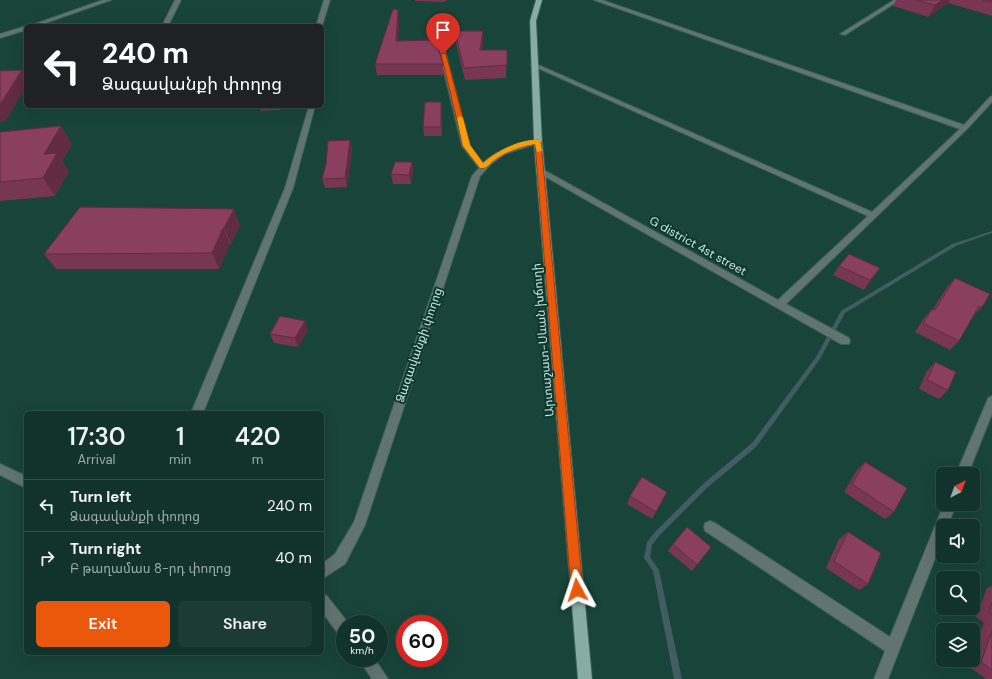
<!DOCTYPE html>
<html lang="en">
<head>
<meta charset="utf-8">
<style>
  body { margin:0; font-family:"DM Sans","Noto Sans Armenian",sans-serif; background:#1b3b34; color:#f1f3f6; height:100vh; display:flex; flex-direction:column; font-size:15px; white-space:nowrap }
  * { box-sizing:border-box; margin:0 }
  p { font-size:13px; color:#9caaa9 }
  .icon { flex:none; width:22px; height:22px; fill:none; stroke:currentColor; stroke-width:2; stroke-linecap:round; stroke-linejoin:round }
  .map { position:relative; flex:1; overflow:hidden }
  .drawer { position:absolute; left:24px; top:411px; width:300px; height:244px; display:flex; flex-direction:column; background:#12332c; border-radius:6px; box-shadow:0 4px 16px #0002,0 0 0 1px #314e48 }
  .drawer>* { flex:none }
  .top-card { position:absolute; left:24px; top:24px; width:300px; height:84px; border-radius:6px; box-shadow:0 4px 16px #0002,0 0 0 1px #314e48; background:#202124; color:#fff; overflow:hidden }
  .needle { width:26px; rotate:41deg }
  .buttons { position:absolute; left:936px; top:467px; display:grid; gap:8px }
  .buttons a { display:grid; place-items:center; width:44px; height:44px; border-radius:6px; background:#12332c; box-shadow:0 4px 16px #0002,0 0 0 1px #314e48; font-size:20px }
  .speed { position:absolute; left:336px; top:615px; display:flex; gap:8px; font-size:20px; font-weight:700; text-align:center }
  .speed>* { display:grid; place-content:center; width:52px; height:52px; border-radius:50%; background:#12332c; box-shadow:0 4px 16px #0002,0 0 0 1px #314e48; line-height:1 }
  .speed small { font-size:10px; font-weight:400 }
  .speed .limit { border:6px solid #d22; background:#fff; color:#111 }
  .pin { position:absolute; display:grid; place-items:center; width:34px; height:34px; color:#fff; margin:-41px -17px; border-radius:50% 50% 50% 0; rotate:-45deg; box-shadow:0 0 4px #0007 }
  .pin .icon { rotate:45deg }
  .me { position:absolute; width:44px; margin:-22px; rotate:355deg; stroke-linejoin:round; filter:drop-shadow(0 0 3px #0008) }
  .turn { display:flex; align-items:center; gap:14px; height:84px; padding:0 12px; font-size:18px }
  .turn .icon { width:52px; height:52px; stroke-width:2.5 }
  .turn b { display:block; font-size:28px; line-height:34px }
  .eta { display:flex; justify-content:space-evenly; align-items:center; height:68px; text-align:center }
  .eta b { font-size:24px; font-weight:600; line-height:28px }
  .action { display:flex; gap:8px; margin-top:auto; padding:8px 12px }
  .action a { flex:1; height:46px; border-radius:6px; background:#ea580c; color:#fff; font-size:16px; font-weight:600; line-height:46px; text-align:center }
  .action a+a { background:#1b3b34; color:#f1f3f6 }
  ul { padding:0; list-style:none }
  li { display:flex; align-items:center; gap:12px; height:52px; padding:0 12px; border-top:1px solid #314e48 }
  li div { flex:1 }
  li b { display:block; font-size:15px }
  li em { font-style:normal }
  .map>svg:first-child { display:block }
</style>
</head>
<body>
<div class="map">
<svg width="992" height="679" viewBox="0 0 992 679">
  <rect width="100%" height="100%" fill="#18443a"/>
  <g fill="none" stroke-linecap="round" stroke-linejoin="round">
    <polygon fill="#425c64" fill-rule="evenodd" points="992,231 992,233 956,246 845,313 820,359 756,447 708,487 659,536 652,545 650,557 659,570 682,679 674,679 653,571 644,558 647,542 655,532 704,483 752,443 816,357 841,311 952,244"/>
    <g stroke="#386057" stroke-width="2">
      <g id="minor">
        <polygon points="103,0 111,0 37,26 29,26"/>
        <polygon points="175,0 181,0 168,26 162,26"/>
        <polygon points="324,0 330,0 322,26 316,26"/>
        <polygon points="594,0 602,0 964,125 990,97 992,96 992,102 967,129 786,304 849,338 850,341 849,344 841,344 537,172 538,170 544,170 778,300 868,216 531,65 536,64 872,212 960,129"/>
        <polygon points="894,0 900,0 845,35 840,34"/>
        <polygon points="26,26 26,30 0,38 0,34"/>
        <path d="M 440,41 L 443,43 L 470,146 L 483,163 C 498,149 518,143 538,140 L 542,142 L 505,154 L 491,164 L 480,176 L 365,525 L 345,564 L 322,579 L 322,564 L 335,554 L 354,522 L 472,176 L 479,168 L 462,146 L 437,43 Z"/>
        <polygon points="309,106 315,106 293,188 203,413 191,413 285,188"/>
        <polygon points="992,396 992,414 968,474 956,474 987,401 988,398"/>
        <polygon points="0,464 26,476 26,488 0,475"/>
        <polygon points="944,504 956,504 948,526 943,526 943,538 888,679 874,679 885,651 705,531 704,527 705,523 710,521 715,523 890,637"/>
        <polygon points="322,594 327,596 349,624 345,624 345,638 340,636 322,612"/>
        <polygon points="358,658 374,658 388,679 372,679"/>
      </g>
    </g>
    <g stroke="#386057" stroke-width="2">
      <polygon id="major" points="536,0 542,0 536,21 542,142 592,679 578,679 534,142 530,21"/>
    </g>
    <use href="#minor" fill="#62746f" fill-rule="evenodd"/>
    <use href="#major" fill="#87aca1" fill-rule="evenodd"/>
  </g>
  <g fill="#773652">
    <polygon points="415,0 447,0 444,2 415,1"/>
    <polygon points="896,0 992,0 992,16 948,3 928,17 893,6"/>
    <polygon points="398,10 399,21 398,41 443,64 443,75 377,75 375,64"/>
    <polygon points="455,31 483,43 482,50 507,50 506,78 465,80 456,43"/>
    <polygon points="441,102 442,111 442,136 424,136 423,127"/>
    <polygon points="260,106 282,106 280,110 261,111"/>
    <polygon points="61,126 72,144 62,161 69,171 55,196 0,201 0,132"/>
    <polygon points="350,140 352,149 347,187 325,188 322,179"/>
    <polygon points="412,162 413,171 411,184 393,184 391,174"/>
    <polygon points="240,225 231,244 230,244 219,269 56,269 44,254"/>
    <polygon points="839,266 880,268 864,290 833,275"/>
    <polygon points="955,278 982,307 973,316 959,341 950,350 915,332 924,318 932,309 933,309 947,287"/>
    <polygon points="308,330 298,347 274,343 270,334"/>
    <polygon points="935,362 948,390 939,399 919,389 927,371"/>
    <polygon points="865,462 894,512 885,519 844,492 857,470"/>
    <polygon points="630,496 663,499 652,519 627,504"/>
    <polygon points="848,532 868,584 859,590 826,568 839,539"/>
    <polygon points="673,544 711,547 692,571 668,551"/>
    <polygon points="992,586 992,679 986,679 968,666 970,660 973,660 973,652 984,623 976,617 987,588"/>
  </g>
  <g fill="#612c42">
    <polygon points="942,0 950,0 948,3 928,17 935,5"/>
    <polygon points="398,10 399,21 397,52 396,41"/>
    <polygon points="483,31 483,43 480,63 480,50"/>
    <polygon points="22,70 26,76 26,87 6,121 0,122 0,105"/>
    <polygon points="441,102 442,111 442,136 441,127"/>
    <polygon points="279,106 282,106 280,110"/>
    <polygon points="61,126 72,144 62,161 69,171 55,196 43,178 44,154"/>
    <polygon points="350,140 352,149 347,187 345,178"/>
    <polygon points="412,162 413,171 411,184 409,175"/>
    <polygon points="234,209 240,225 231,244 224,228"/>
    <polygon points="223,228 230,244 219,269 212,253"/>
    <polygon points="880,268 874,277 864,290 870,280"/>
    <polygon points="305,321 308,330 298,347 295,338"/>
  </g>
  <g fill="#8a3f5f" stroke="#612c42">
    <polygon points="916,0 942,0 935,5"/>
    <polygon points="983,0 992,0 992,2"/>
    <polygon points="393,9 398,10 396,41 436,40 443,64 375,64"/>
    <polygon points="455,31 483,31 480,50 507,50 507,65 464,68"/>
    <polygon points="22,70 0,105 0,71"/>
    <polygon points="425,102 441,102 441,127 423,127"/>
    <polygon points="61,126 44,154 57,153 43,178 0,182 0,132"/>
    <polygon points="350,140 345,178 322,179 326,164 328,141"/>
    <polygon points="395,162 412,162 409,175 391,174"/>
    <polygon points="80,207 234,209 224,228 223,228 212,253 44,254"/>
    <polygon points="849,254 880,268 870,280 839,266"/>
    <polygon points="955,278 990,294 982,307 979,306 959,341 923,323 932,309 935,310"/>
    <polygon points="280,316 305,321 295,338 270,334"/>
    <polygon points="935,362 956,372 948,390 927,380"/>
    <polygon points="865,462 907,488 894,512 852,484"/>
    <polygon points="642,477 667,492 656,512 630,496"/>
    <polygon points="687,527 711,547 697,565 673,544"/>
    <polygon points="848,532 881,553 868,584 834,561"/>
    <polygon points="992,603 992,614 989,612"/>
    <polygon points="992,631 992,670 981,662"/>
  </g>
  <path fill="#ea580c" stroke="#983908" d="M 443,53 L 446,54 L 470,145 L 483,163 C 499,150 517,143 538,140 L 541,142 L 583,590 L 581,594 L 577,596 L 573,594 L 571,590 L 535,144 C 520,146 505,152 493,161 C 489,165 486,169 480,168 L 463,146 L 441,54 Z"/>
  <path fill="#f59e0b" d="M 460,116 L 463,118 L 470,145 L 483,163 C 497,151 521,138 540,140 L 542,151 L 537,152 L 535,144 C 521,146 505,152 493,161 C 489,165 486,169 480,168 L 463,146 L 457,118 Z"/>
  <g text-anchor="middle" stroke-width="4" stroke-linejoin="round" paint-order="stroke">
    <g font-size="12" fill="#cce2db" stroke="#0b392f">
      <text transform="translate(698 246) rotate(29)" y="4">G district 4st street</text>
      <text transform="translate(543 340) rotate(-95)" y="4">Արտաշատ-Սևան խճուղի</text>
      <text transform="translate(419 345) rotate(-71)" y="4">Ձագավանքի փողոց</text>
    </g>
  </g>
</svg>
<div class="buttons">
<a><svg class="needle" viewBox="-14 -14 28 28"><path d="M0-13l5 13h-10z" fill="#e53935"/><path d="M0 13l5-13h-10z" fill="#9caaa9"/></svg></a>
<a><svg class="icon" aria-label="sound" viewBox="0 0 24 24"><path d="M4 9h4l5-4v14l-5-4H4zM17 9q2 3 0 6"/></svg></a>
<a><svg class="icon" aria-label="search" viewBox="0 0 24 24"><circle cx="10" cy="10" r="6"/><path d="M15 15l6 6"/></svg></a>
<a><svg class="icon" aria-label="layers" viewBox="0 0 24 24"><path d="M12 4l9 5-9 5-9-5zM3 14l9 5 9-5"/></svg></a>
</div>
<div class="speed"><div>50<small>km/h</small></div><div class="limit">60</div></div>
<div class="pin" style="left:443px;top:54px;background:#d93025"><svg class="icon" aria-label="arrive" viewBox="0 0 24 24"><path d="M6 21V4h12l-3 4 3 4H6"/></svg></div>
<svg class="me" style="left:577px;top:590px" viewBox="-20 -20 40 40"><path d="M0-17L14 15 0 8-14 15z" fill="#ea580c" stroke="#fff" stroke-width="4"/></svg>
<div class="top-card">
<div class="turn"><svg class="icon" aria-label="left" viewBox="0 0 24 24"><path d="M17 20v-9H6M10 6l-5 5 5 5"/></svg><div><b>240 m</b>Ձագավանքի փողոց</div></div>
</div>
<section class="drawer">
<div class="eta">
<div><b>17:30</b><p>Arrival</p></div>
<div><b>1</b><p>min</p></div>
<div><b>420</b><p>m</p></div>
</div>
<ul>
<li><svg class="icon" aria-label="left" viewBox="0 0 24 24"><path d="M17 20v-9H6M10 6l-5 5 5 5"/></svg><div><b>Turn left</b><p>Ձագավանքի փողոց</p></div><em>240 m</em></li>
<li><svg class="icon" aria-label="right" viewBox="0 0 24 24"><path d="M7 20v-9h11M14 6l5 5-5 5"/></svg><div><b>Turn right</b><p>Բ թաղամաս 8-րդ փողոց</p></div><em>40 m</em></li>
</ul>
<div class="action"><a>Exit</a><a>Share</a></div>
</section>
</div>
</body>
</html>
